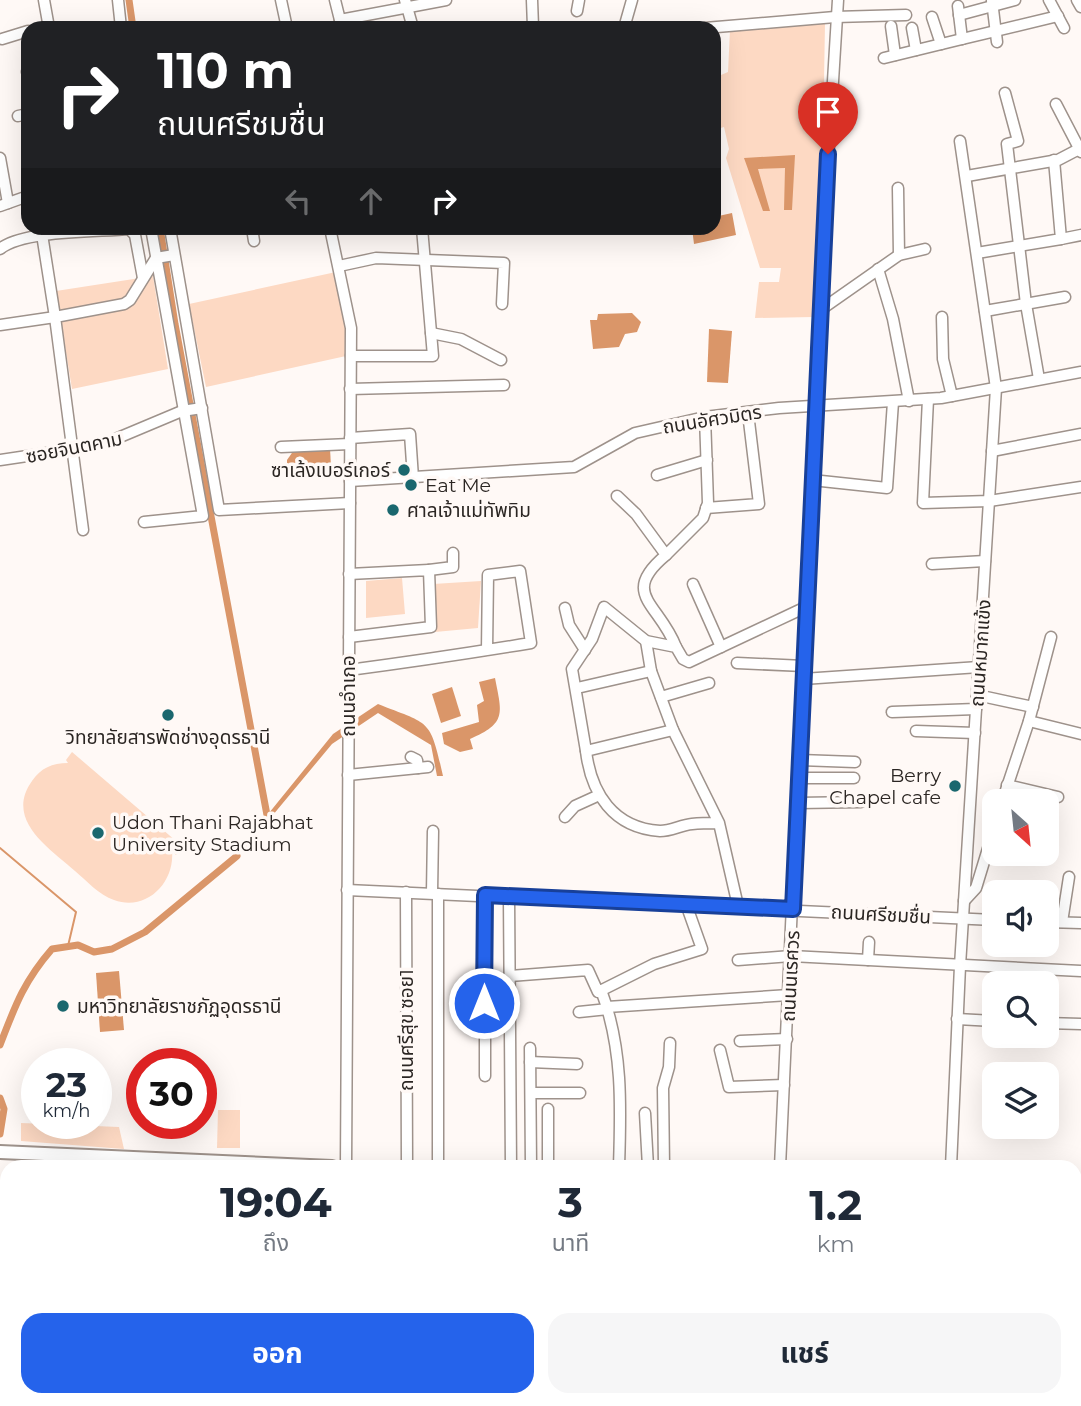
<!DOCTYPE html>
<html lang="th">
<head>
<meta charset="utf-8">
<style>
  body { margin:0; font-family:Montserrat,"Noto Sans Thai",sans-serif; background:#f6f6f7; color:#1f2937; height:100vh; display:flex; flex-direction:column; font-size:26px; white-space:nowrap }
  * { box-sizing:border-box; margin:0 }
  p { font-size:23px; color:#747a83 }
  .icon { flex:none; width:38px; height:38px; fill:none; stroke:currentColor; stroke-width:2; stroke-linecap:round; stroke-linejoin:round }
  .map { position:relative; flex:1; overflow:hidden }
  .drawer { position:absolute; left:0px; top:1160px; width:1082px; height:247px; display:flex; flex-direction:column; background:#fff; border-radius:21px 21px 0 0; box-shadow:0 7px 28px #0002 }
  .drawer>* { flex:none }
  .hud { position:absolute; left:21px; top:21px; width:700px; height:214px; border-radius:21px; box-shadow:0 7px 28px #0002; background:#202124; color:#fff; overflow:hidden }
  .needle { width:46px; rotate:153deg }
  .controls { position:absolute; left:982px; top:789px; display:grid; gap:14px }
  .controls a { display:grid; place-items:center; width:77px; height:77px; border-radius:14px; background:#fff; box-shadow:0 7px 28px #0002; font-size:35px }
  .speed { position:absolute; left:21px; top:1048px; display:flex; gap:14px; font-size:35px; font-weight:700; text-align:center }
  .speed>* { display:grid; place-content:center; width:91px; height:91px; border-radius:50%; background:#fff; box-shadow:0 7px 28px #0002; line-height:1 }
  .speed small { font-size:18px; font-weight:400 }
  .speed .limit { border:10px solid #d22; background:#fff; color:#111 }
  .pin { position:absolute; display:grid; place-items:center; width:60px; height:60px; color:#fff; margin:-72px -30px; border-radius:50% 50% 50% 0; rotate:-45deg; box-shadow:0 0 7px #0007 }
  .pin .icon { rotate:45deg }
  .me { position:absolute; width:77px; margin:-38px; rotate:0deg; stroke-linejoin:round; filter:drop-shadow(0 0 5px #0008) }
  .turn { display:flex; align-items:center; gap:24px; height:147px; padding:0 21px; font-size:32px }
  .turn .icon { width:91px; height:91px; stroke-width:2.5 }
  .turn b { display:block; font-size:49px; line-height:60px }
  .lanes { display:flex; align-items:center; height:66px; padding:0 21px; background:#0003; justify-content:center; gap:35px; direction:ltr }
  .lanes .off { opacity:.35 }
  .eta { display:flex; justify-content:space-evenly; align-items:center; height:119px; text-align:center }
  .eta b { font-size:42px; font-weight:700; line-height:49px }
  .cta { display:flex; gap:14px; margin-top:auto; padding:14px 21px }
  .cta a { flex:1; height:80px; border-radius:21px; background:#2563eb; color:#fff; font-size:28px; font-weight:700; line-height:80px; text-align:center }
  .cta a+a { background:#f6f6f7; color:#1f2937 }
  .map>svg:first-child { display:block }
</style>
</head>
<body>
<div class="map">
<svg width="1081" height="1406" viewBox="0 0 1081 1406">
  <rect width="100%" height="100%" fill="#fff9f6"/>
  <g fill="#fdd9c3">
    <polygon points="825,23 823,140 813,317 755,318 759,282 779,282 781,268 760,268 726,158 729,149 724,127 714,130 714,78 728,72 730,30"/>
    <polygon points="336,272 347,330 346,356 206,387 189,304"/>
    <polygon points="153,276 168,369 72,389 56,291"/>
    <polygon points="402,578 405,614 366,618 366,581"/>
    <polygon points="481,581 478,628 435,632 433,584"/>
    <path d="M 72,752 L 183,847 L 176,855 L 172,851 C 175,883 146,912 114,900 C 99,895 87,881 75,871 C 50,849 4,820 32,781 C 41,768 52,763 68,763 L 66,760 Z"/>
    <polygon points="218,1110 240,1110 240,1148 217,1148"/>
    <polygon points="21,1123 119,1127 124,1149 21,1141"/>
  </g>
  <g fill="#da9669">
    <polygon points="795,155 792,210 784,210 785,168 758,169 770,211 763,211 744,158"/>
    <polygon points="732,213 736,235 694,244 692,228 714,228 714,217"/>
    <polygon points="632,313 641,322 637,332 625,334 619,347 593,349 590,320 597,320 598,314"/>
    <polygon points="709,329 732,331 728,383 707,382"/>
    <polygon points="330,448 331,467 287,470 287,460 294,450"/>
    <path d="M 495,678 C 502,714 507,723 470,739 L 473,749 L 460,752 L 444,744 L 442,733 L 479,722 L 477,705 L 484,701 L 479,682 Z"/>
    <polygon points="452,687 461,716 441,723 432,694"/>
    <path d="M 378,704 C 431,725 430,718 443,776 L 437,776 L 431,745 L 378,713 L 332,744 L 238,857 L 235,855 L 333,734 Z"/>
    <polygon points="119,971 124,1030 100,1032 96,973"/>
  </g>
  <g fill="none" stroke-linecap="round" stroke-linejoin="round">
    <polyline stroke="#da9669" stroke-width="2" points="0,848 76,912 68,946"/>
    <g stroke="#da9669" stroke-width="7">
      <polyline points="129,0 133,28"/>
      <polyline points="160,228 175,324 267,815"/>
      <path d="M 0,1045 C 15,1006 24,981 52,949 L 78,945 L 94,952 L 112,949 L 145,932 L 237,856"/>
      <polyline points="0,1098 4,1109 0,1134"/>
      <polyline points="0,1195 7,1194"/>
      <polyline points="279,1400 281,1406"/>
    </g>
    <g stroke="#9e928b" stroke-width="13">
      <g id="minor">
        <polyline points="44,0 49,28"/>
        <polyline points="118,0 121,28"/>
        <polyline points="281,0 287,28"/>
        <polyline points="335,0 340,20"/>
        <polyline points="405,0 413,28"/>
        <polyline points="532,0 533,27"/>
        <polyline points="1049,0 1064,28"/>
        <polyline points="1077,0 1081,7"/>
        <polyline points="992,1 997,42"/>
        <polyline points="958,6 962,39 1058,16"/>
        <polyline points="577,11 579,0"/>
        <polyline points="959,15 1015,0"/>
        <polyline points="932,17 941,44"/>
        <polyline points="891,26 895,55"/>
        <polyline points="343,28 340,20 446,0"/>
        <polyline points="530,28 549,28"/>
        <polyline points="624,28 632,0"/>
        <polyline points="705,28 835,17 906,15"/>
        <polyline points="912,28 916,50"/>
        <polyline points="2,39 28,31"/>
        <polyline points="884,58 962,39"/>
        <polyline points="27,72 28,72"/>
        <polyline points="1005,93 1018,141 1007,144 1026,304 1039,379"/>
        <polyline points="1056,104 1081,152"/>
        <polyline points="18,116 28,114"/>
        <polyline points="0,158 8,203"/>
        <polyline points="967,176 1058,160 1081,148"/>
        <polyline points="898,188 899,255"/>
        <polyline points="0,206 28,196"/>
        <polyline points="170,228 219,510 350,503"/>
        <polyline points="252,228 254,241"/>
        <polyline points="330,228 351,328 346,1167"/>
        <polyline points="1061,239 1081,235"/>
        <path d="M 0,249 C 23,230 98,232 129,229 L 135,235 L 143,278"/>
        <polyline points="977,253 1061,239 1054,160"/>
        <polyline points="339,266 376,258 504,263 502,304"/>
        <polyline points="878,269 893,319 909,401"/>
        <polyline points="819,311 899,255 925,249"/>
        <polyline points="985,311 1065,297"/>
        <polyline points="942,317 943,359 952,396"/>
        <polyline points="0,325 55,317 41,228"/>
        <polyline points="431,333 461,339 501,360"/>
        <polyline points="351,356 433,356 422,228"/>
        <polyline points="350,389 504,385"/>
        <polyline points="928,399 923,503 989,501 1081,487"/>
        <polyline points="350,438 410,434 413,478"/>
        <polyline points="281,447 350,444"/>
        <polyline points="992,451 1081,434"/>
        <polyline points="0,460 101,445 182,411 202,408"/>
        <polyline points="657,475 707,460"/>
        <polyline points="812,480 887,488 893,402"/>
        <polyline points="350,481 574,467 635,433 705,417 779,408 941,398 1081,372"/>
        <path d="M 617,496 L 636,514 L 666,555 C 619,594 659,603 676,647"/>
        <polyline points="706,508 759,504 748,413"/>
        <polyline points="144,522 203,516 151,228"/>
        <polyline points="83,530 55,317 124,304 130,300 156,258 174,255"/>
        <polyline points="666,555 703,518 708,503 705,417"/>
        <polyline points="932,564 985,561"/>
        <polyline points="429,570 453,567 453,553"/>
        <polyline points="693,584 721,647"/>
        <polyline points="565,608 569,625 585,650"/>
        <polyline points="349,637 431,627 429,570 349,574"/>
        <polyline points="646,641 651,671"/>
        <polyline points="737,663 804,666"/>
        <path d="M 349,670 C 410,662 470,653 531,643 L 520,571 L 488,575 L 487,650"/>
        <polyline points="803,679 979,667"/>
        <polyline points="577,688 651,671 673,730"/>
        <polyline points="977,695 1033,707"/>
        <polyline points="661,697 709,683"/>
        <polyline points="892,712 976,709"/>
        <polyline points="1029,721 1081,734"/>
        <polyline points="916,731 975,733"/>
        <polyline points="586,751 572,669 592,639 604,607 646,641 676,647 683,659 689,662 806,607"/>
        <polyline points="411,757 417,760 418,768"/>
        <polyline points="800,760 855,762"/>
        <polyline points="348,775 428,767"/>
        <polyline points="799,778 854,778"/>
        <polyline points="1007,785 1058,797"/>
        <polyline points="1002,802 1029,721 1051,637"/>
        <polyline points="798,803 861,802"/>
        <polyline points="565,817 575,806 597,796"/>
        <path d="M 719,823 C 710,823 701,823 692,824 C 681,825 671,831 660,831 C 613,828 591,793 586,751 L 673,730 L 719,823 L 738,906"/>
        <polyline points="347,890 994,920"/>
        <polyline points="406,892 407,1167"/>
        <polyline points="432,893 433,831"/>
        <polyline points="438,894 438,1167"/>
        <polyline points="509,897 511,1167"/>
        <polyline points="964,901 976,888 994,829"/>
        <polyline points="1046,922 1081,923"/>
        <polyline points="1062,922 1069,877"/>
        <polyline points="738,960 791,956 1081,971"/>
        <polyline points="868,960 869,942"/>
        <polyline points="510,976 588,970 598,992 654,964 702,949 686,904"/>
        <path d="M 601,990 C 623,1048 621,1107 619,1167"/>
        <polyline points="607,1007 789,995"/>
        <polyline points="579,1012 608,1009"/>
        <polyline points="957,1019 994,1021"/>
        <polyline points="1046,1023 1081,1024"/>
        <polyline points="740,1041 787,1039"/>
        <polyline points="530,1048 531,1167"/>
        <polyline points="720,1050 729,1087 784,1085"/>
        <polyline points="530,1062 577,1064"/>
        <polyline points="485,1076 485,896"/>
        <polyline points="531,1093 580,1093"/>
        <polyline points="548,1109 548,1167"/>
        <polyline points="645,1113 648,1167"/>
        <polyline points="664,1167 663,1088 669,1067 670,1043"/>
        <polyline points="780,1167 820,292 838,0"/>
        <polyline points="951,1167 960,966 996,388 960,141"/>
        <polyline points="1074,1354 1081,1355"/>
        <polyline points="345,1406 345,1400"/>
        <polyline points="429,1406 429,1400"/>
        <polyline points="768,1406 768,1400"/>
        <polyline points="851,1406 851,1400"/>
        <polyline points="935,1406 936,1400"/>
        <polyline points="1015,1406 1015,1400"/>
        <polyline points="1053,1406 1054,1400"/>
      </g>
    </g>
    <g stroke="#9e928b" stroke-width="16">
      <g id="major">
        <polyline points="0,1152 332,1167"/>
        <polyline points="1074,1201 1081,1201"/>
        <polyline points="0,1325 7,1333"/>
        <polyline points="65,1401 72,1406"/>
      </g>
    </g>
    <use href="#minor" stroke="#fff" stroke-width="10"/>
    <use href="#major" stroke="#fff" stroke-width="12"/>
  </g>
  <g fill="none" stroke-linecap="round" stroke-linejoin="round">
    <g stroke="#184099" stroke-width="18">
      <polyline id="route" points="484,1003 485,895 793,909 828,154"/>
    </g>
    <use href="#route" stroke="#2563eb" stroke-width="12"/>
  </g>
  <g fill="#1a676e" stroke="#fff9f6" stroke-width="2.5">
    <circle cx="404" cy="470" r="7"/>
    <circle cx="411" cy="485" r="7"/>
    <circle cx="393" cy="510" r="7"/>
    <circle cx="168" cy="715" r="7"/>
    <circle cx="955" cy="786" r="7"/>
    <circle cx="98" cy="833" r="7"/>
    <circle cx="63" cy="1006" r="7"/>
  </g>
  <g text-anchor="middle" stroke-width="7" stroke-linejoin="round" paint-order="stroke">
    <g font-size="19" fill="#2b2623" stroke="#fff9f6">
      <text transform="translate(712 419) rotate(-9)" y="7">ถนนอัศวมิตร</text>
      <text transform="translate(74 447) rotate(-11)" y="7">ซอยจินตคาม</text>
      <text transform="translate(980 653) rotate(-86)" y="7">ถนนหมากแข้ง</text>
      <text transform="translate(348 696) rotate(-90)" y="7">ถนนอำเภอ</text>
      <text transform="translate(881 914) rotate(3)" y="7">ถนนศรีชมชื่น</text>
      <text transform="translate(790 976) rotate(-87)" y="7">ถนนนเรศวร</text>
      <text transform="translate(406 1030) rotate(-90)" y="7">ถนนศรีสุข ซอย1</text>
    </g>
    <g font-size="19" fill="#2b2623" stroke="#fff9f6" text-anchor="start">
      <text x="390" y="477" text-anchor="end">ซาเล้งเบอร์เกอร์</text>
      <text x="425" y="492">Eat Me</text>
      <text x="407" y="517">ศาลเจ้าแม่ทัพทิม</text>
      <text x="168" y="744" text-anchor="middle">วิทยาลัยสารพัดช่างอุดรธานี</text>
      <text x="941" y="782" text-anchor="end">Berry<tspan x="941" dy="22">Chapel cafe</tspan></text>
      <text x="112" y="829">Udon Thani Rajabhat<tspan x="112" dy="22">University Stadium</tspan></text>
      <text x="77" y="1013">มหาวิทยาลัยราชภัฏอุดรธานี</text>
    </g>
  </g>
</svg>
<div class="controls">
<a><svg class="needle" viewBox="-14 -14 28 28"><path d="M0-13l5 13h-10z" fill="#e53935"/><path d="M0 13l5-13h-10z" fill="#747a83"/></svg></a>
<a><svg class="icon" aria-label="sound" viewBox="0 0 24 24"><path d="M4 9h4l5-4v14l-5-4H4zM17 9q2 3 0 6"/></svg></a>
<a><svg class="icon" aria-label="search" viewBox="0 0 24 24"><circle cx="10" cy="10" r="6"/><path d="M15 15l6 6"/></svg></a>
<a><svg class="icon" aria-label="layers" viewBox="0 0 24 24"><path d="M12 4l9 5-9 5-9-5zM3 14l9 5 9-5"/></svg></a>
</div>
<div class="speed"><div>23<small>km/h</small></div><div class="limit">30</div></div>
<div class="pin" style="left:828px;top:154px;background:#d93025"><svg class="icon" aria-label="arrive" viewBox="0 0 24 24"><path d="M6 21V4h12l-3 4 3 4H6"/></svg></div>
<svg class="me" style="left:484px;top:1003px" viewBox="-20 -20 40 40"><circle r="17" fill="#2563eb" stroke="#fff" stroke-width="3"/><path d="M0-11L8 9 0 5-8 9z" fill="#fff"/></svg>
<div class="hud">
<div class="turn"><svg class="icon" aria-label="right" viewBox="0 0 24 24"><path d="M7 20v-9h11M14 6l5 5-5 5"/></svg><div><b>110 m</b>ถนนศรีชมชื่น</div></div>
<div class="lanes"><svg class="icon off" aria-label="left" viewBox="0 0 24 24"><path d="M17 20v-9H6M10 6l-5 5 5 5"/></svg><svg class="icon off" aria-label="ahead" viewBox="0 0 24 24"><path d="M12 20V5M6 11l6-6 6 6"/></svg><svg class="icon" aria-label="right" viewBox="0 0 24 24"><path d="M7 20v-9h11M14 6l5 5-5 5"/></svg></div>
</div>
<section class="drawer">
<div class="eta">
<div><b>19:04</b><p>ถึง</p></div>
<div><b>3</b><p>นาที</p></div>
<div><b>1.2</b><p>km</p></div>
</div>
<div class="cta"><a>ออก</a><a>แชร์</a></div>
</section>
</div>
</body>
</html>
